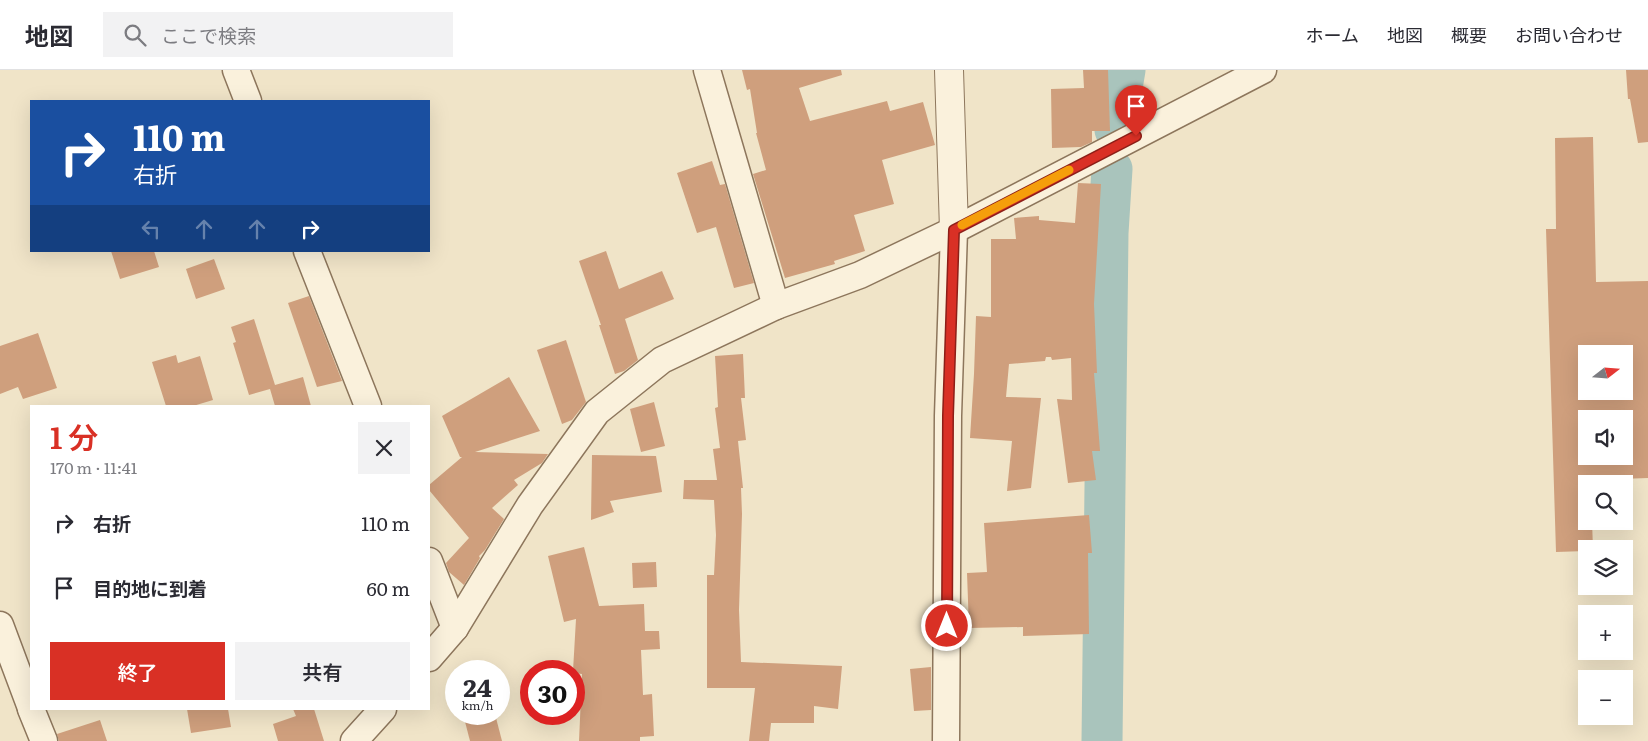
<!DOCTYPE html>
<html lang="ja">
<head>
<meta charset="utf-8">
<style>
  body { margin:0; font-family:Literata,"Noto Sans JP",serif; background:#f2f2f3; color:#2b2b33; height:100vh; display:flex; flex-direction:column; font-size:19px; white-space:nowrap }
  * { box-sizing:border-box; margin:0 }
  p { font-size:16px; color:#7c7c81 }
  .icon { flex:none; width:28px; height:28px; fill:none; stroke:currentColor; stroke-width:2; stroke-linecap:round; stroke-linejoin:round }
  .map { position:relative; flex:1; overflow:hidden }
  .panel { position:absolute; left:30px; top:335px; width:400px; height:305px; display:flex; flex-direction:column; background:#fff; border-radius:0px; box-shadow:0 5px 20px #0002 }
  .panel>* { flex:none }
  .hud { position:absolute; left:30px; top:30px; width:400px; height:152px; border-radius:0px; box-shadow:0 5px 20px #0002; background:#1a4fa0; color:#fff; overflow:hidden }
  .needle { width:32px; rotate:73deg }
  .buttons { position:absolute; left:1578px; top:275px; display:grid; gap:10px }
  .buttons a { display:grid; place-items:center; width:55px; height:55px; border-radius:0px; background:#fff; box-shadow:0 5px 20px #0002; font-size:25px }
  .speed { position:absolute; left:445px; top:590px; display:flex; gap:10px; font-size:25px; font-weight:700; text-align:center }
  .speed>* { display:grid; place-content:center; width:65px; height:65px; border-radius:50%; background:#fff; box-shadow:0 5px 20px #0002; line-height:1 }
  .speed small { font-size:12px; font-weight:400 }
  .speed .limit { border:8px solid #d22; background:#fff; color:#111 }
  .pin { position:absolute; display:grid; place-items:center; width:42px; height:42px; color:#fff; margin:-51px -21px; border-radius:50% 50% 50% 0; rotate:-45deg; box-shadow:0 0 5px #0007 }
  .pin .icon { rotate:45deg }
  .me { position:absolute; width:55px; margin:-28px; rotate:0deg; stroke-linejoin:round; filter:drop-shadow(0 0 4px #0008) }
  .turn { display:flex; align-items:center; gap:18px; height:105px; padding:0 20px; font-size:22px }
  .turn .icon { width:65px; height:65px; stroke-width:2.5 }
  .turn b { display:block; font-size:35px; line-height:42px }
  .lanes { display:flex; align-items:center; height:48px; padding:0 20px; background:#0003; justify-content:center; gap:25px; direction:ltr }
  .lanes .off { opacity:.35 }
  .round { display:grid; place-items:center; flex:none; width:52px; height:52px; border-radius:0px; background:#f2f2f3 }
  .overview { display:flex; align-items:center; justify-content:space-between; height:85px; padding:0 20px }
  h1 { font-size:30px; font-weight:600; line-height:38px; color:#d93025 }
  .cta { display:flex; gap:10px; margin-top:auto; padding:10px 20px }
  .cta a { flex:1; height:58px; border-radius:0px; background:#d93025; color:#fff; font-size:20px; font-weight:600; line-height:58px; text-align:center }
  .cta a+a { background:#f2f2f3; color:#2b2b33 }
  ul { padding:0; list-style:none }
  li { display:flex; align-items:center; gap:15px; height:65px; padding:0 20px }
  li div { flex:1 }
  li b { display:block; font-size:19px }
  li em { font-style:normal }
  header { display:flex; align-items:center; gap:30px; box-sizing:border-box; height:70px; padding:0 25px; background:#fff; border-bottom:1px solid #e1e1e2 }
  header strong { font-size:24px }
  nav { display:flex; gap:28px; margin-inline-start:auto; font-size:18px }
  .search { width:350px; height:45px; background:#f2f2f3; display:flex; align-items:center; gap:12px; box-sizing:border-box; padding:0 18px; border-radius:0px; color:#7c7c81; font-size:19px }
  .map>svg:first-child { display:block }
</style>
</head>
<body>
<header>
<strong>地図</strong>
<div class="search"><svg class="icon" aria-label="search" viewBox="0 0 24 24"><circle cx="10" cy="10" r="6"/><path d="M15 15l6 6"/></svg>ここで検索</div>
<nav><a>ホーム</a><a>地図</a><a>概要</a><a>お問い合わせ</a></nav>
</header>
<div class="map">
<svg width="1648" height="671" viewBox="0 0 1648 671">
  <rect width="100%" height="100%" fill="#f0e4c8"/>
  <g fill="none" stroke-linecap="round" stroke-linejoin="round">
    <g stroke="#a9c4bc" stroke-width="41">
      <polyline points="1115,60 1125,0"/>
      <polyline points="1102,671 1108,163 1112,99"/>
    </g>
  </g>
  <g fill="#cf9f7d" fill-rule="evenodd">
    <polygon points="742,0 841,0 842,5 799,18 810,51 887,31 890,41 923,32 935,75 882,90 894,134 854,145 865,181 834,191 835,194 785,208 753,104 766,100 756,63 757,63 750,19 747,20"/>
    <polygon points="1083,0 1108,0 1110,61 1092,61 1092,72 1081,77 1052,78 1051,19 1084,18"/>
    <polygon points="1626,0 1648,0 1648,72 1638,73 1630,29 1628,29"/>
    <path d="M 1593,67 L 1596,212 L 1648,211 L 1648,408 L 1591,410 L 1591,414 L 1586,414 L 1586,451 L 1592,451 L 1593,479 L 1586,479 L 1586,481 L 1556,482 L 1546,159 L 1556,159 L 1555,68 ZM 1586,284 L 1624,284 L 1624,321 L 1586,321 ZM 1586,349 L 1624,349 L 1624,386 L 1586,386 Z"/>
    <polygon points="712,91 720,115 725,114 754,213 734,218 716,157 697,163 677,103"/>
    <polygon points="1078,113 1101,114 1094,234 1097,303 1094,303 1100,381 1092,381 1096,410 1068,413 1057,329 1072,330 1071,288 1052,290 1051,287 1046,287 1045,291 1009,294 1006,327 1041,328 1031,418 1007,421 1012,371 970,368 974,304 976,246 991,247 991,169 1016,169 1014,148 1039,146 1039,150 1075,153"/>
    <polygon points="111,181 154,181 159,197 120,209"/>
    <polygon points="606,181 619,219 662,201 674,229 625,249 638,290 624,301 615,304 599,255 601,255 579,191"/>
    <polygon points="214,189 225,219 196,229 186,199"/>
    <polygon points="309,226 342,311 317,317 288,233"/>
    <polygon points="254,249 275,315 303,307 311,336 275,336 270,319 249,325 233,273 236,272 231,257"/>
    <polygon points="38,263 57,318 23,329 18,317 0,324 0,276"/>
    <polygon points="566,270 586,332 572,350 562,354 537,280"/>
    <polygon points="743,284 745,328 741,328 746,370 738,371 743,418 741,418 742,444 739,540 741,592 842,596 838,639 814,636 814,653 771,653 769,671 749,671 755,618 707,618 707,505 714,505 716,465 714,430 683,429 684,410 717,410 713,379 720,378 715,338 718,337 715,286"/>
    <polygon points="176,285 178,293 200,286 213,330 193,336 166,336 152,292"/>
    <polygon points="509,307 540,361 475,382 548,384 542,393 514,410 518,415 492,438 504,449 485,480 479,486 480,488 464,515 449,502 446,493 469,468 429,420 429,415 462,387 460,387 442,346"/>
    <polygon points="654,332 665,376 641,382 630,339"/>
    <polygon points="592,385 656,386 662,422 610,431 614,442 591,450"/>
    <polygon points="1089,445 1092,483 1088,483 1089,564 1023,566 1023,557 969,558 967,503 987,502 984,453"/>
    <polygon points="584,477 599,536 644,534 645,561 659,561 660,579 641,580 643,625 652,624 654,666 640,667 640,671 579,671 582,604 574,603 573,601 576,549 564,552 548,486"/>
    <polygon points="656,492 657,517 633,518 632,493"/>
    <polygon points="931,597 931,640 914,641 910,599"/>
    <polygon points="187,639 228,639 231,657 191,663"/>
    <polygon points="293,639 314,639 324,671 278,671 273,654 296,646"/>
    <polygon points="463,644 495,644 502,671 470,671"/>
    <polygon points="100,650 107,671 59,671 57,664"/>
  </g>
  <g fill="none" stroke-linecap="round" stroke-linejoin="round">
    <g stroke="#8d765c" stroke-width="29">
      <g id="minor">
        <polyline points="236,0 248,31"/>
        <polyline points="707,0 776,236"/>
        <polyline points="307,181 368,336"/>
        <polyline points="429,491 455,558"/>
        <polyline points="0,555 31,638"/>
        <polyline points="429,588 455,558 530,435 597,342 662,290 776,236 860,205 954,160 1263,0"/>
        <polyline points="31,639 44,671"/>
        <polyline points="354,671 383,639"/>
        <polyline points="946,671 948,346 954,160"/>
      </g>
    </g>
    <g stroke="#8d765c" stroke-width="30">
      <polyline id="tertiary" points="949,0 954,160"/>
    </g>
    <use href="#minor" stroke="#faf1dc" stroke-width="26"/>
    <use href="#tertiary" stroke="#faf1dc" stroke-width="28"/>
  </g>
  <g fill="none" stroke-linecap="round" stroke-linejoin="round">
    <g stroke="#8d1f18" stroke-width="12">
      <polyline id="route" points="947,556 948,346 954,160 1136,66"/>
    </g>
    <use href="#route" stroke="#d93025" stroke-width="9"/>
    <polyline stroke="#f59e0b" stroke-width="9" points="962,155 1069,100"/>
  </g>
</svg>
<div class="buttons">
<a><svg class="needle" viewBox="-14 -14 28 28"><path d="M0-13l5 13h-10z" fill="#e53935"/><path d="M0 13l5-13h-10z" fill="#7c7c81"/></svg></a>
<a><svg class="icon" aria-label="sound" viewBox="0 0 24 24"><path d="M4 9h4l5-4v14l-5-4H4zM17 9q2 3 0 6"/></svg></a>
<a><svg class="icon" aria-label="search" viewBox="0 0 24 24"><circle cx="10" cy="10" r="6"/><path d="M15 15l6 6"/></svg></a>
<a><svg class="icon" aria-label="layers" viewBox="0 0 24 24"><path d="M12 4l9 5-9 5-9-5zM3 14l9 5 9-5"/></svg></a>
<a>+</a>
<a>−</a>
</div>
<div class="speed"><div>24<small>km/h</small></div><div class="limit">30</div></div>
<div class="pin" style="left:1136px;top:66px;background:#d93025"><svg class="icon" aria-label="arrive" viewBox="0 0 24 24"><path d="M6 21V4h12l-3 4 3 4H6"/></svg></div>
<svg class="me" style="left:947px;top:556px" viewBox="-20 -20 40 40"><circle r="17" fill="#d93025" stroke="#fff" stroke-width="3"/><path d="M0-11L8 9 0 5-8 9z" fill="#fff"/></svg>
<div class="hud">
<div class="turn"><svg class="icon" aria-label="right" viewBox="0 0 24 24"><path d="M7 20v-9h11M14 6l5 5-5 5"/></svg><div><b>110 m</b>右折</div></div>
<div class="lanes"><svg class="icon off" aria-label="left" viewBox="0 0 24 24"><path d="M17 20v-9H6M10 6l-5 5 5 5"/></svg><svg class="icon off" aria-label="ahead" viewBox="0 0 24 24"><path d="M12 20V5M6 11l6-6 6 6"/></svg><svg class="icon off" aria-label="ahead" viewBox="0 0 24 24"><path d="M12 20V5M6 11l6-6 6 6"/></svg><svg class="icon" aria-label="right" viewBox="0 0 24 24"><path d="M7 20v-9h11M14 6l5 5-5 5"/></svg></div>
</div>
<section class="panel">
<div class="overview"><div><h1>1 分</h1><p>170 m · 11:41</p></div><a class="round"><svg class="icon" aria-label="close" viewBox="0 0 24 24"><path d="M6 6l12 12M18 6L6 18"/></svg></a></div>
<ul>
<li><svg class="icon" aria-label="right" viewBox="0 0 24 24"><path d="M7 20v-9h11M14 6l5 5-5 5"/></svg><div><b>右折</b></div><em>110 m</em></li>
<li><svg class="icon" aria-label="arrive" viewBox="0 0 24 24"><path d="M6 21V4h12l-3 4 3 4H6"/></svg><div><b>目的地に到着</b></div><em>60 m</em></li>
</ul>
<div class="cta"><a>終了</a><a>共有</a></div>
</section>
</div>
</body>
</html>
